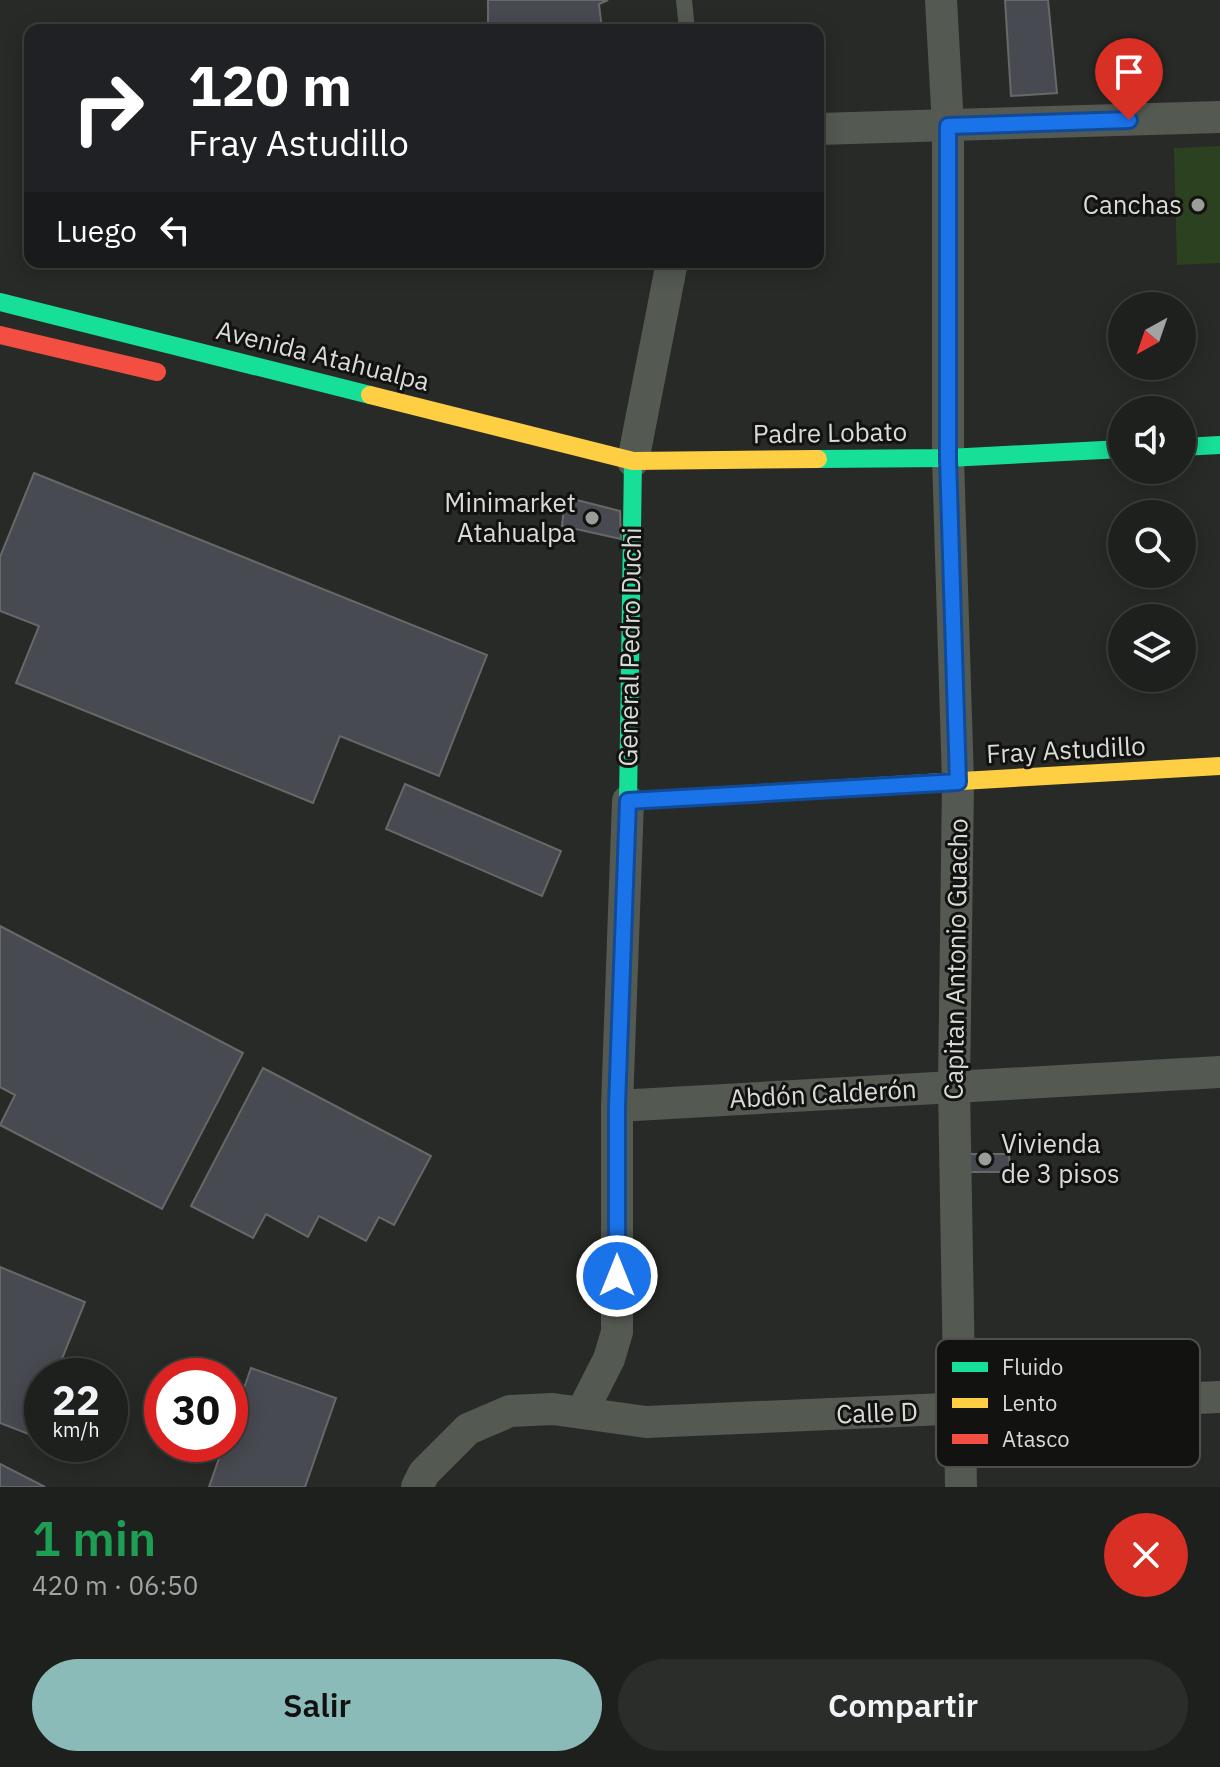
<!DOCTYPE html>
<html lang="es">
<head>
<meta charset="utf-8">
<style>
  body { margin:0; font-family:"IBM Plex Sans",sans-serif; background:#2b2d2a; color:#f1f3f6; height:100vh; display:flex; flex-direction:column; font-size:30px; white-space:nowrap }
  * { box-sizing:border-box; margin:0 }
  p { font-size:26px; color:#a1a3a4 }
  .icon { flex:none; width:44px; height:44px; fill:none; stroke:currentColor; stroke-width:2; stroke-linecap:round; stroke-linejoin:round }
  .map { position:relative; height:1487px; overflow:hidden }
  .panel { display:flex; flex-direction:column; background:#1e201d; flex:1 }
  .panel>* { flex:none }
  .banner { position:absolute; left:24px; top:24px; width:800px; height:244px; border-radius:16px; box-shadow:0 4px 20px #0003,0 0 0 2px #3c3e3b; background:#202124; color:#fff; overflow:hidden }
  .needle { width:52px; rotate:220deg }
  .buttons { position:absolute; left:1108px; top:292px; display:grid; gap:16px }
  .buttons a { display:grid; place-items:center; width:88px; height:88px; border-radius:50%; background:#1e201d; box-shadow:0 4px 20px #0003,0 0 0 2px #3c3e3b; font-size:40px }
  .speed { position:absolute; left:24px; top:1358px; display:flex; gap:16px; font-size:40px; font-weight:700; text-align:center }
  .speed>* { display:grid; place-content:center; width:104px; height:104px; border-radius:50%; background:#1e201d; box-shadow:0 4px 20px #0003,0 0 0 2px #3c3e3b; line-height:1 }
  .speed small { font-size:20px; font-weight:400 }
  .speed .limit { border:12px solid #d22; background:#fff; color:#111 }
  .pin { position:absolute; display:grid; place-items:center; width:68px; height:68px; color:#fff; margin:-82px -34px; border-radius:50% 50% 50% 0; rotate:-45deg; box-shadow:0 0 8px #0007 }
  .pin .icon { rotate:45deg }
  .me { position:absolute; width:88px; margin:-44px; rotate:0deg; stroke-linejoin:round; filter:drop-shadow(0 0 6px #0008) }
  .turn { display:flex; align-items:center; gap:28px; height:168px; padding:0 32px; font-size:36px }
  .turn .icon { width:104px; height:104px; stroke-width:2.5 }
  .turn b { display:block; font-size:56px; line-height:68px }
  .then { display:flex; align-items:center; height:76px; padding:0 32px; background:#0003; gap:16px; font-size:30px }
  .round { display:grid; place-items:center; flex:none; width:84px; height:84px; border-radius:42px; background:#2b2d2a }
  .head { display:flex; align-items:center; justify-content:space-between; height:136px; padding:0 32px }
  h1 { font-size:48px; font-weight:600; line-height:60px; color:#1e9e55 }
  .button { display:flex; gap:16px; margin-top:auto; padding:16px 32px }
  .button a { flex:1; height:92px; border-radius:48px; background:#8bbbb9; color:#111; font-size:32px; font-weight:600; line-height:92px; text-align:center }
  .button a+a { background:#2b2d2a; color:#f1f3f6 }
  .map>svg:first-child { display:block }
</style>
</head>
<body>
<div class="map">
<svg width="1220" height="1487" viewBox="0 0 1220 1487">
  <rect width="100%" height="100%" fill="#282a27"/>
  <polygon fill="#2b411f" points="1220,146 1220,263 1177,265 1174,148"/>
  <g fill="#484a51" stroke="#676867" stroke-width="2">
    <polygon points="488,0 608,0 599,4 602,30 488,30"/>
    <polygon points="1005,0 1048,0 1057,93 1011,96"/>
    <polygon points="34,473 487,655 439,776 340,736 313,803 16,683 39,626 0,611 0,557"/>
    <polygon points="565,497 620,511 621,539 562,526"/>
    <polygon points="405,784 561,851 542,896 386,829"/>
    <polygon points="0,926 243,1053 162,1209 0,1125 15,1095 0,1087"/>
    <polygon points="263,1068 431,1156 394,1225 379,1217 366,1241 319,1216 308,1237 266,1214 253,1238 191,1206"/>
    <polygon points="962,1154 1009,1154 1010,1172 963,1172"/>
    <polygon points="0,1267 85,1302 55,1376 42,1376 42,1407 31,1435 0,1423"/>
    <polygon points="251,1368 336,1398 305,1487 209,1487 224,1444 230,1444 230,1428"/>
    <polygon points="0,1464 45,1487 0,1487"/>
  </g>
  <g fill="none" stroke-linecap="round" stroke-linejoin="round">
    <polyline stroke="#545952" stroke-width="16" points="684,0 687,30"/>
    <g stroke="#545952" stroke-width="32">
      <polyline points="941,0 948,126 948,458 958,782 954,1087 961,1487"/>
      <polyline points="818,129 1220,117"/>
      <polyline points="633,461 672,262"/>
      <polyline points="617,1106 1220,1072"/>
      <polyline points="582,1412 609,1359 617,1332 617,1106 628,801"/>
      <polyline points="417,1487 424,1473 468,1429 510,1411 553,1409 646,1422 1220,1397"/>
    </g>
    <g stroke="#16e098" stroke-width="18">
      <polyline points="0,302 370,395"/>
      <polyline points="1182,447 1220,445"/>
      <polyline points="818,459 948,458 1122,449"/>
      <polyline points="633,461 628,801 927,783"/>
    </g>
    <g stroke="#ffcf43" stroke-width="18">
      <polyline points="370,395 633,461 818,459"/>
      <polyline points="927,783 1220,766"/>
    </g>
    <polyline stroke="#f24e42" stroke-width="18" points="0,335 157,372"/>
  </g>
  <g fill="none" stroke-linecap="round" stroke-linejoin="round">
    <g stroke="#114b97" stroke-width="20">
      <polyline id="route" points="617,1276 617,1106 628,801 958,782 948,458 948,126 1129,120"/>
    </g>
    <use href="#route" stroke="#1a73e8" stroke-width="14"/>
  </g>
  <g fill="#9b9d99" stroke="#121311" stroke-width="3">
    <circle cx="1198" cy="205" r="8"/>
    <circle cx="592" cy="518" r="8"/>
    <circle cx="985" cy="1159" r="8"/>
  </g>
  <g text-anchor="middle" stroke-width="6" stroke-linejoin="round" paint-order="stroke">
    <g font-size="26" fill="#d9dbd7" stroke="#121311" text-anchor="end">
      <text x="1182" y="214">Canchas</text>
      <text x="576" y="512">Minimarket<tspan x="576" dy="30">Atahualpa</tspan></text>
      <text x="1001" y="1153" text-anchor="start">Vivienda<tspan x="1001" dy="30">de 3 pisos</tspan></text>
    </g>
    <g font-size="26" fill="#d9dbd7" stroke="#121311">
      <text transform="translate(323 356) rotate(14)" y="9">Avenida Atahualpa</text>
      <text transform="translate(830 433) rotate(-1)" y="9">Padre Lobato</text>
      <text transform="translate(630 647) rotate(-89)" y="9">General Pedro Duchi</text>
      <text transform="translate(1066 750) rotate(-3)" y="9">Fray Astudillo</text>
      <text transform="translate(956 959) rotate(-89)" y="9">Capitan Antonio Guacho</text>
      <text transform="translate(823 1094) rotate(-3)" y="9">Abdón Calderón</text>
      <text transform="translate(877 1413) rotate(-2)" y="9">Calle D</text>
    </g>
  </g>
  <rect x="936" y="1339" width="264" height="128" rx="12" fill="#121311" stroke="#4e4f4c" stroke-width="2"/>
  <rect x="952" y="1362" width="36" height="10" fill="#16e098"/>
  <rect x="952" y="1398" width="36" height="10" fill="#ffcf43"/>
  <rect x="952" y="1434" width="36" height="10" fill="#f24e42"/>
  <g font-size="22" fill="#d9dbd7">
    <text x="1002" y="1375">Fluido</text>
    <text x="1002" y="1411">Lento</text>
    <text x="1002" y="1447">Atasco</text>
  </g>
</svg>
<div class="buttons">
<a><svg class="needle" viewBox="-14 -14 28 28"><path d="M0-13l5 13h-10z" fill="#e53935"/><path d="M0 13l5-13h-10z" fill="#a1a3a4"/></svg></a>
<a><svg class="icon" aria-label="sound" viewBox="0 0 24 24"><path d="M4 9h4l5-4v14l-5-4H4zM17 9q2 3 0 6"/></svg></a>
<a><svg class="icon" aria-label="search" viewBox="0 0 24 24"><circle cx="10" cy="10" r="6"/><path d="M15 15l6 6"/></svg></a>
<a><svg class="icon" aria-label="layers" viewBox="0 0 24 24"><path d="M12 4l9 5-9 5-9-5zM3 14l9 5 9-5"/></svg></a>
</div>
<div class="speed"><div>22<small>km/h</small></div><div class="limit">30</div></div>
<div class="pin" style="left:1129px;top:120px;background:#d93025"><svg class="icon" aria-label="arrive" viewBox="0 0 24 24"><path d="M6 21V4h12l-3 4 3 4H6"/></svg></div>
<svg class="me" style="left:617px;top:1276px" viewBox="-20 -20 40 40"><circle r="17" fill="#1a73e8" stroke="#fff" stroke-width="3"/><path d="M0-11L8 9 0 5-8 9z" fill="#fff"/></svg>
<div class="banner">
<div class="turn"><svg class="icon" aria-label="right" viewBox="0 0 24 24"><path d="M7 20v-9h11M14 6l5 5-5 5"/></svg><div><b>120 m</b>Fray Astudillo</div></div>
<div class="then">Luego<svg class="icon" aria-label="left" viewBox="0 0 24 24"><path d="M17 20v-9H6M10 6l-5 5 5 5"/></svg></div>
</div>
</div>
<section class="panel">
<div class="head"><div><h1>1 min</h1><p>420 m · 06:50</p></div><a class="round" style="background:#d93025;color:#fff"><svg class="icon" aria-label="close" viewBox="0 0 24 24"><path d="M6 6l12 12M18 6L6 18"/></svg></a></div>
<div class="button"><a>Salir</a><a>Compartir</a></div>
</section>
</body>
</html>
